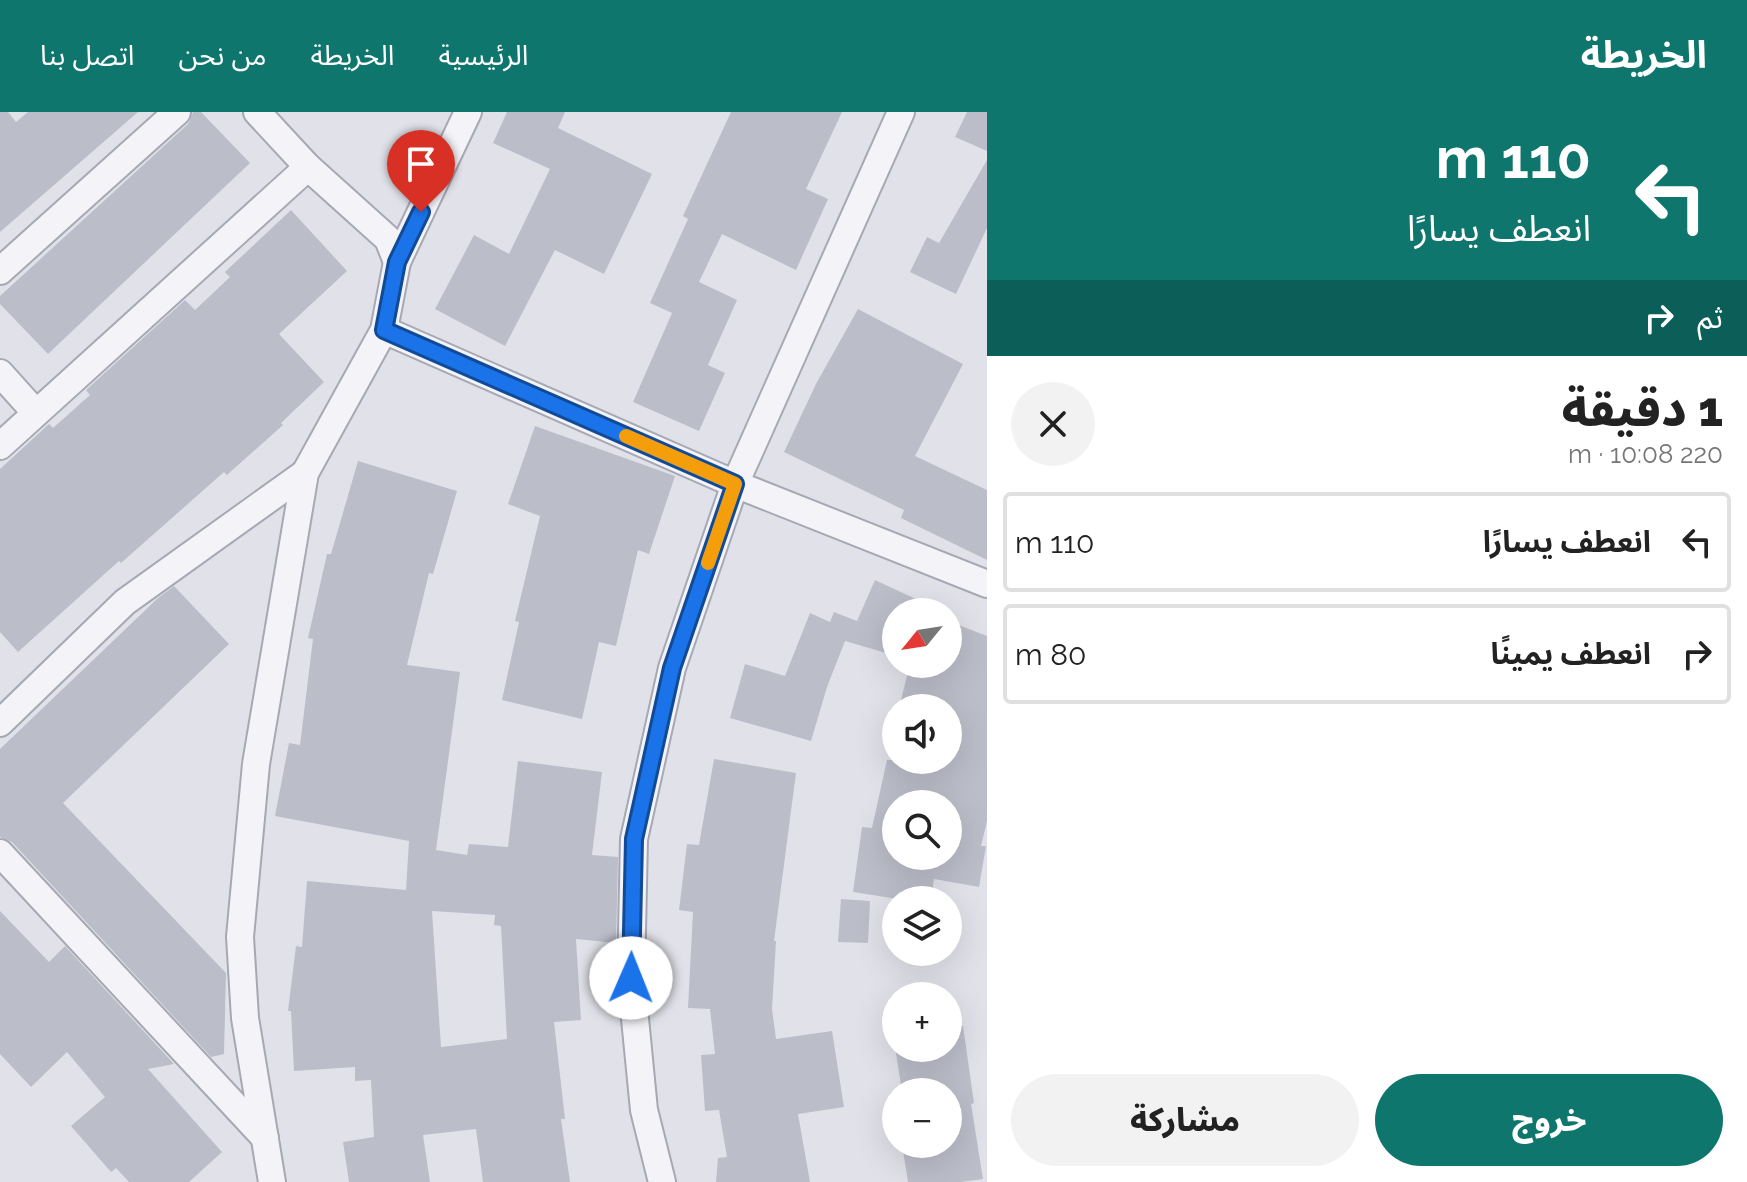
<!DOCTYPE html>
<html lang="ar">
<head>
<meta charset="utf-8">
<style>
  body { margin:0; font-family:Raleway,"Noto Sans Arabic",sans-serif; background:#f2f2f2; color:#222; direction:rtl; height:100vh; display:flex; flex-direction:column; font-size:30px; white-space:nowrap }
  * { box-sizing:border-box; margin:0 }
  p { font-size:26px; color:#767676 }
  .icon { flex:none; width:44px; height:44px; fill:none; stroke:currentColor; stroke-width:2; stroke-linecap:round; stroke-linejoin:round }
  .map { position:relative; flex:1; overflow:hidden; direction:ltr }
  .sheet { display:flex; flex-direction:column; background:#fff; width:760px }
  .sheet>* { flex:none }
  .banner { background:#0f766e; color:#fff; overflow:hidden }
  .needle { width:52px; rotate:240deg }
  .buttons { position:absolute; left:882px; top:486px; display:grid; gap:16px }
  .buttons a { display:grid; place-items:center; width:80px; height:80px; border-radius:50%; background:#fff; box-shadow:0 8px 32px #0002; font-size:40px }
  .pin { position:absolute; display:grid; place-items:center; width:68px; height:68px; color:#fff; margin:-82px -34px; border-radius:50% 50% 50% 0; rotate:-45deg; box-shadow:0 0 8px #0007 }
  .pin .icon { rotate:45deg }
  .me { position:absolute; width:88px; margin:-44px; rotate:1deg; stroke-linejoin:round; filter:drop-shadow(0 0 6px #0008) }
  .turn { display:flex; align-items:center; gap:28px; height:168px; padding:0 24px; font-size:36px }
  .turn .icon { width:104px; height:104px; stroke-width:2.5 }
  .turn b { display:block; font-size:56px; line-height:68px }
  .then { display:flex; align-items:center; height:76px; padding:0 24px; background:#0003; gap:16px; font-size:30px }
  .round { display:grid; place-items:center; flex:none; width:84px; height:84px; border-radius:42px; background:#f2f2f2 }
  .summary { display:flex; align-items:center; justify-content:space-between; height:136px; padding:0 24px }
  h1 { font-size:48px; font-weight:800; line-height:60px }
  .button { display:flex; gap:16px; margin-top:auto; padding:16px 24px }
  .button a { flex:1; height:92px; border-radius:48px; background:#0f766e; color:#fff; font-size:32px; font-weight:800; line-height:92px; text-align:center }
  .button a+a { background:#f2f2f2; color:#222 }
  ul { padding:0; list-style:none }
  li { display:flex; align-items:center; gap:24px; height:100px; margin:0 16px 12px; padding:0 8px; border:4px solid #e0e0e0; border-radius:8px }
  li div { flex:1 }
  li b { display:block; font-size:30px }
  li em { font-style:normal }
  header { display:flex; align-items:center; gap:48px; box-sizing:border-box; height:112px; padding:0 40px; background:#0f766e; color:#fff }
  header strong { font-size:38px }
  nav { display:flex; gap:44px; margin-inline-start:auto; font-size:28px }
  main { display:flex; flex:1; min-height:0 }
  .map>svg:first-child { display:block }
</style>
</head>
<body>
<header>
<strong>الخريطة</strong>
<nav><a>الرئيسية</a><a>الخريطة</a><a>من نحن</a><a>اتصل بنا</a></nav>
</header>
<main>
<section class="sheet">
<div class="banner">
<div class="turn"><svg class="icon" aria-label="left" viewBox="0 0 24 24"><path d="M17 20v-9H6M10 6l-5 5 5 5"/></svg><div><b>110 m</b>انعطف يسارًا</div></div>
<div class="then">ثم<svg class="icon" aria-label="right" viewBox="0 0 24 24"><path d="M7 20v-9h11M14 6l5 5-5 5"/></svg></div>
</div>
<div class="summary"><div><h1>1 دقيقة</h1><p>220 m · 10:08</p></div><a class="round"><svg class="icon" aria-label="close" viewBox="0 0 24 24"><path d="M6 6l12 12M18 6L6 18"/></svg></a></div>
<ul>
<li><svg class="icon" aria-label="left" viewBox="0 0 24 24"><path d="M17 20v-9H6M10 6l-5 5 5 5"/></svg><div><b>انعطف يسارًا</b></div><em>110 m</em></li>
<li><svg class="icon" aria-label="right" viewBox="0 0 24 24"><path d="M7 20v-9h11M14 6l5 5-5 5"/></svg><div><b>انعطف يمينًا</b></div><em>80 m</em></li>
</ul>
<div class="button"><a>خروج</a><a>مشاركة</a></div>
</section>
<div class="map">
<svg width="987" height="1070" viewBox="0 0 987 1070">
  <rect width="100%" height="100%" fill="#e1e2e9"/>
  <g fill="#bbbdc9" fill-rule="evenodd">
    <polygon points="0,0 8,0 16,10 28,0 138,0 0,120"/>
    <polygon points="193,0 201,0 250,51 48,242 0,192 0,184 188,12"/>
    <polygon points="507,0 565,0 558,16 652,62 604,162 555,138 505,234 435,197 474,123 509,142 550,57 493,31"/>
    <polygon points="731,0 842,0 806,77 828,87 796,158 722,122 699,170 737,188 708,253 725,261 699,319 633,290 672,201 650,191 688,107 683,104"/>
    <polygon points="967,0 987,0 987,39 955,25"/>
    <polygon points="987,48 987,116 956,182 910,160 927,125 939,131"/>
    <polygon points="291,98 347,159 279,222 324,270 281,311 283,313 227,363 224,360 121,451 119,449 18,540 0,520 0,357 49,312 53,316 90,283 86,278 185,188 195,198 230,165 225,160"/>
    <polygon points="858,197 963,252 915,344 987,378 987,448 901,406 904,398 784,340 816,272"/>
    <polygon points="535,314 675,364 649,442 638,438 616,534 599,530 582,607 502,588 519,510 515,509 540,404 508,392"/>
    <path d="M 358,349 L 457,379 L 433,462 L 429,461 L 407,553 L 460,560 L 436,738 L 467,743 L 469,732 L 508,735 L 518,649 L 602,660 L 592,743 L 618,745 L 616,831 L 576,827 L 581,908 L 554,910 L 565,1007 L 561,1007 L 570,1070 L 483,1070 L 476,1017 L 423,1023 L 430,1070 L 349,1070 L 343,1030 L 374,1025 L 371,968 L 355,969 L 355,955 L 294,959 L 291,899 L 288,899 L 296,834 L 302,835 L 307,769 L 406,778 L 409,729 L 275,704 L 289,631 L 300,633 L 313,527 L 308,526 L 327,442 L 331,442 ZM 432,799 L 495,803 L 494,813 L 501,814 L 507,927 L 441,935 Z"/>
    <polygon points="875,468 944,500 896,500 896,544 845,529 827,575 811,629 730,606 745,552 785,564 810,501 830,510 834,500 857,509"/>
    <polygon points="174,474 229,532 63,691 226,861 224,942 211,945 12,730 0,725 0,637 158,486"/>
    <path d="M 948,509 L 987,524 L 987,709 L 981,734 L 986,734 L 979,775 L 934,767 L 931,788 L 904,788 L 853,780 L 862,715 L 872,716 L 887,648 L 948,648 L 948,616 L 953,602 L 948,600 L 948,596 L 932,596 L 901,588 L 910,552 L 948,552 ZM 896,692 L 948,692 L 948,744 L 896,744 Z"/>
    <polygon points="714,647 796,661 774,829 776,829 772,897 776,927 832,919 844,995 798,1002 810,1070 716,1070 718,1046 727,1045 719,998 705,999 701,943 715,942 710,897 688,896 693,800 679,798 687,732 699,733"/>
    <polygon points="841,787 870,789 868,831 838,830"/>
    <polygon points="0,799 49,850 65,834 174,952 148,957 222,1040 189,1070 129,1070 116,1056 111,1060 71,1014 105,985 67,940 31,975 0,942"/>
    <polygon points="963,914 974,991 971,992 983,1067 961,1070 908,1070 902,1032 948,1032 948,980 902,980 896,941 948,936 948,915"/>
  </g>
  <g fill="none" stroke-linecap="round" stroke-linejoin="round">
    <g stroke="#a6a8b3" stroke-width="30">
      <g id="street">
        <polyline points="257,0 308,55 388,127 397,150"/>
        <polyline points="0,159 177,0"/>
        <polyline points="384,218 735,372 987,472"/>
        <polyline points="0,261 36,301"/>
        <polyline points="0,334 308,55"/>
        <polyline points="0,611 125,490 305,361"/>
        <polyline points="0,741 265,1026"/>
        <polyline points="272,1070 245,906 240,825 256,652 305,361 384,218 397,150 468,0"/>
        <polyline points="662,1070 644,998 631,866 634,727 672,556 735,372 901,0"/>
      </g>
    </g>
    <use href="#street" stroke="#f4f4f8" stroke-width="26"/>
  </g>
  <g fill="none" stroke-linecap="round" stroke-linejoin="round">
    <g stroke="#114b97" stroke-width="20">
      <polyline id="route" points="421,100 397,150 384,218 735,372 672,556 634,727 631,866"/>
    </g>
    <use href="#route" stroke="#1a73e8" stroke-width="14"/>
    <polyline stroke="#f59e0b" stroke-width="14" points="626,324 735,372 708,451"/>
  </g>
</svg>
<div class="buttons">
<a><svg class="needle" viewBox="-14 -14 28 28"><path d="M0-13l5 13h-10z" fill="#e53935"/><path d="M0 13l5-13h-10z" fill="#767676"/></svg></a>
<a><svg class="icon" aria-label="sound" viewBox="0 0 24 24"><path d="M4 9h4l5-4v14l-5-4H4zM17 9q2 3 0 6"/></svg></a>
<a><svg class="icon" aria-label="search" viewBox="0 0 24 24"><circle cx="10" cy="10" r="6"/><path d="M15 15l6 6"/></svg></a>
<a><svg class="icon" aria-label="layers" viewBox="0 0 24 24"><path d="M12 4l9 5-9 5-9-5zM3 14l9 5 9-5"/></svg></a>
<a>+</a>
<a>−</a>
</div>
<div class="pin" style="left:421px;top:100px;background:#d93025"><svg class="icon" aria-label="arrive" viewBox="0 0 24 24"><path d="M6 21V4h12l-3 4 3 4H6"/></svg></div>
<svg class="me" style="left:631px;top:866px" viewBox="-20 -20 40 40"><circle r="19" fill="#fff"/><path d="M0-13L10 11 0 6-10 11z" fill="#1a73e8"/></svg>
</div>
</main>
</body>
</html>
